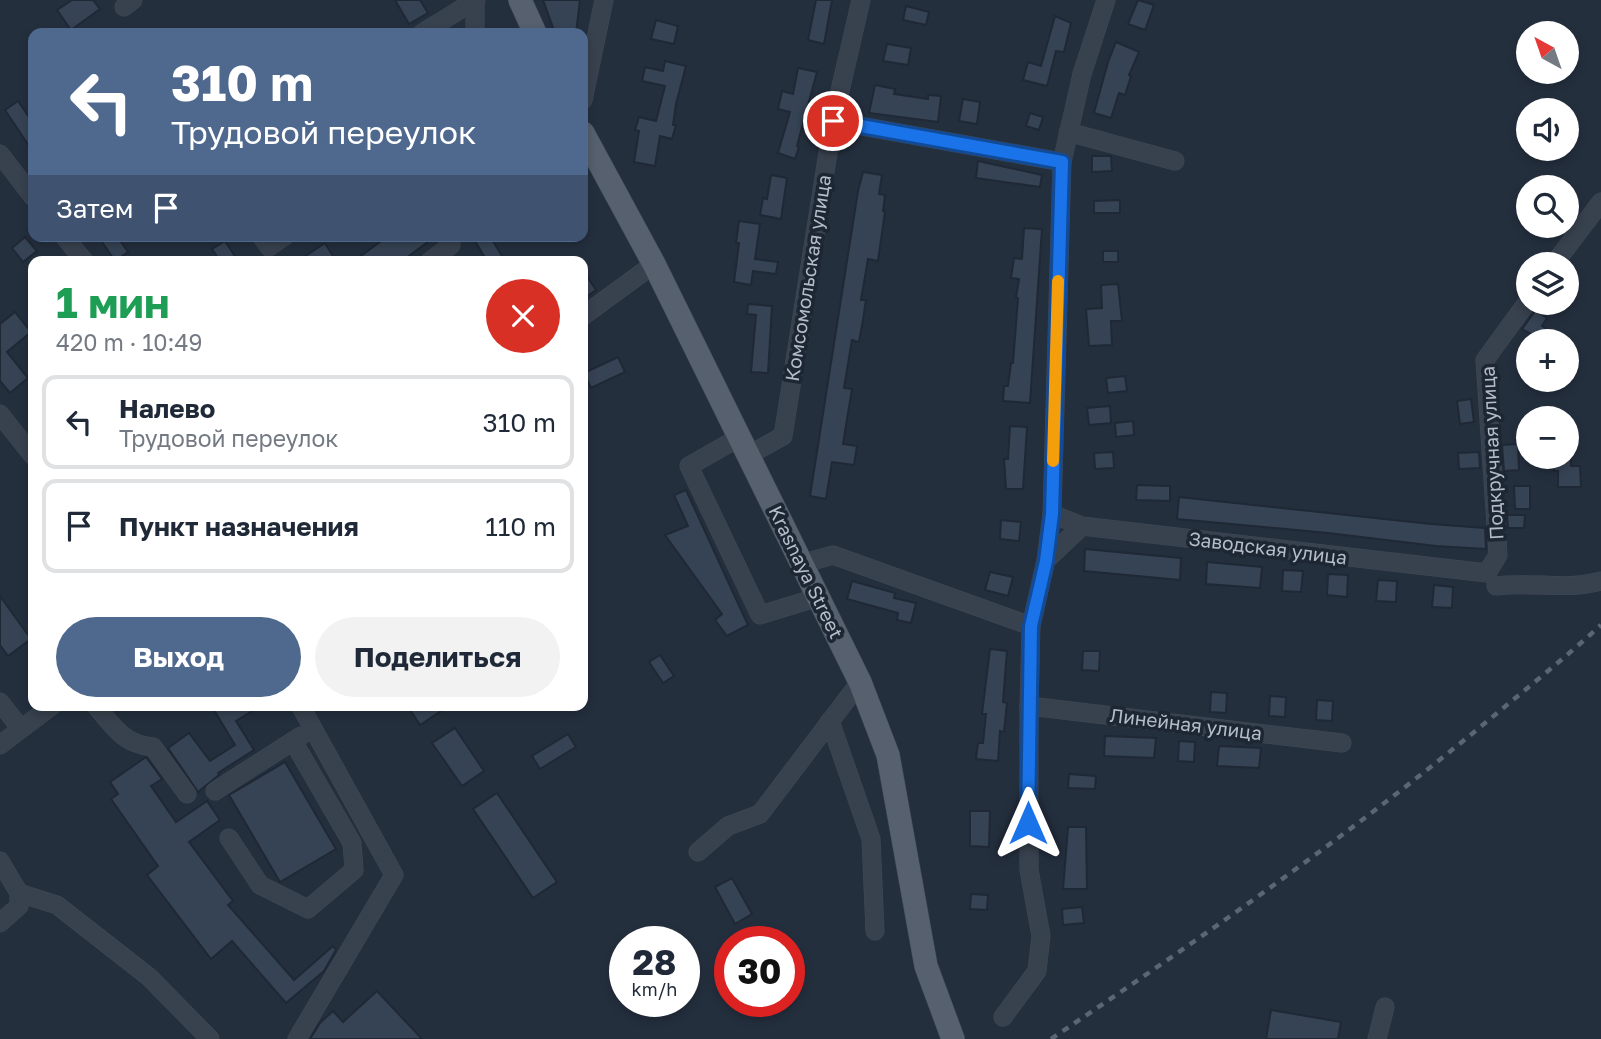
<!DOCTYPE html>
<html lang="ru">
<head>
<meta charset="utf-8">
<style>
  body { margin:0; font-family:"Golos Text",sans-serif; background:#f2f2f3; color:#1f2937; height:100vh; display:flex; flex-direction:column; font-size:26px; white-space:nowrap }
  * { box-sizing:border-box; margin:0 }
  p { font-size:23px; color:#747a83 }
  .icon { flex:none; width:38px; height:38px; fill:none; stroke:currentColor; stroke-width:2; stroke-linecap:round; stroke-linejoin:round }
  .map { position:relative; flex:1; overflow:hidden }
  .details { position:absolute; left:28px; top:256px; width:560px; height:455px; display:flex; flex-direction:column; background:#fff; border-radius:14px; box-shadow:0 4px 10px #0003 }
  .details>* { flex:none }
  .top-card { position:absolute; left:28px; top:28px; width:560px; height:214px; border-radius:14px; box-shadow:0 4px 10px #0003; background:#4f688e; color:#fff; overflow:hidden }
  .needle { width:46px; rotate:320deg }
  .buttons { position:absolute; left:1516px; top:21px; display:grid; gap:14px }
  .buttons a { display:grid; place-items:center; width:63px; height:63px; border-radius:50%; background:#fff; box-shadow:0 4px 10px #0003; font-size:35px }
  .speed { position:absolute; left:609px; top:926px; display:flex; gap:14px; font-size:35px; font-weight:700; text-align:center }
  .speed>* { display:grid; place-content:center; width:91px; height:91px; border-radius:50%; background:#fff; box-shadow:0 4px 10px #0003; line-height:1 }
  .speed small { font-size:18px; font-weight:400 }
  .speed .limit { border:10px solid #d22; background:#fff; color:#111 }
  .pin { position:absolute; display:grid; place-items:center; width:60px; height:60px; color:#fff; margin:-30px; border:4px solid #fff; border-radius:50%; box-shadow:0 2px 7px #0007 }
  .me { position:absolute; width:77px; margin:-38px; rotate:0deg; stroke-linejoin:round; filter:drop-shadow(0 0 5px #0008) }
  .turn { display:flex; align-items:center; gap:24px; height:147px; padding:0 28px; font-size:32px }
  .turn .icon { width:91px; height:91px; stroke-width:2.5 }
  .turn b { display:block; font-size:49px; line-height:60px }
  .then { display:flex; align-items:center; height:66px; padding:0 28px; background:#0003; gap:14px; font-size:26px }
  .round { display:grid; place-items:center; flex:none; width:74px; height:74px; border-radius:37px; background:#f2f2f3 }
  .head { display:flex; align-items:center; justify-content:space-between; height:119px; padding:0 28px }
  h1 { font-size:42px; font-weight:700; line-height:52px; color:#1e9e55 }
  .cta { display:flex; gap:14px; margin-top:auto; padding:14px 28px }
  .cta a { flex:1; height:80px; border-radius:42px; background:#4f688e; color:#fff; font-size:28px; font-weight:700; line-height:80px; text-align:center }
  .cta a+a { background:#f2f2f3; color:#1f2937 }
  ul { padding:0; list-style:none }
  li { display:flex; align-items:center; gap:21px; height:94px; margin:0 14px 10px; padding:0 14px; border:4px solid #e0e1e3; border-radius:14px }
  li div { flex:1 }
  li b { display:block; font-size:26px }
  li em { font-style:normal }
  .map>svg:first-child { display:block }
</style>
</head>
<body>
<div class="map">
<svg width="1601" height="1039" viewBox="0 0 1601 1039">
  <rect width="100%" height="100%" fill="#242f3e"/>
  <g fill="#364354" stroke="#1f2835" stroke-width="2">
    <polygon points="72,0 93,0 100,9 71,30 57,10"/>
    <polygon points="395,0 420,0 428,13 409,24"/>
    <polygon points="543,0 580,0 576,33 555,33"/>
    <polygon points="816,0 832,0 824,44 808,40"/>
    <polygon points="1138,0 1154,5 1145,30 1128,24"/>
    <polygon points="906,6 929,12 926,25 903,20"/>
    <polygon points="1055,16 1071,23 1064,52 1056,51 1047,86 1023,80 1028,62 1041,66"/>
    <polygon points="656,20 678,26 674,44 651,39"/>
    <polygon points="1116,42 1139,52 1129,75 1131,76 1125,95 1119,93 1111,118 1094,113 1108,62"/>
    <polygon points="887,44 911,48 908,65 883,61"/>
    <polygon points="665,61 686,66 676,104 673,125 676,125 672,139 660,136 655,166 634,162 639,131 635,130 639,117 656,121 665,86 642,81 645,67 663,71"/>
    <polygon points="798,68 817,72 797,146 799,147 795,159 778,153 790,112 778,109 782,91 793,94"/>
    <polygon points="875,85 895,89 894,94 928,99 928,95 941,96 938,122 869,113"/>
    <polygon points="963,99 980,102 977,124 959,121"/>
    <polygon points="18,101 33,123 33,152 5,110"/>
    <polygon points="1030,113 1043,117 1039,130 1026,126"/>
    <polygon points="1092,156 1111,156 1112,171 1092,172"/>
    <polygon points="978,161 1042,175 1040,187 976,178"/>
    <polygon points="863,172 882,175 879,194 885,195 883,211 885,212 878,261 868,259 861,300 866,300 863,320 859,342 852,340 844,388 852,389 843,444 857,446 854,465 832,462 826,499 810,496 858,191"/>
    <polygon points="771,175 787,178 781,219 760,215 763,198 767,199"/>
    <polygon points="1120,200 1120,213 1094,213 1094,201"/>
    <polygon points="739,221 760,224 755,259 778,262 776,274 753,271 751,285 734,282 739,243 736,243"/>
    <polygon points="1024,228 1042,229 1030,403 1003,401 1004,386 1008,386 1011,363 1013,363 1018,298 1016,297 1019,279 1011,278 1014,258 1022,259"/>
    <polygon points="98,236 117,236 128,252 115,261"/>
    <polygon points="388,236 436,236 402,261 354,261"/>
    <polygon points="472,236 490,236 505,261 487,261"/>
    <polygon points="25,237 37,251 23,262 12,248"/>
    <polygon points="225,241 238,261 220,261 212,249"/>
    <polygon points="325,243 336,261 298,261"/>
    <rect x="1103" y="251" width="15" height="11"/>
    <polygon points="583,270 596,290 583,299"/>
    <polygon points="1118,284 1122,321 1111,321 1112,345 1089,346 1086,309 1102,308 1101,285"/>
    <polygon points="748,304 772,306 768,373 751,372 756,315 747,314"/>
    <polygon points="1535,311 1547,318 1542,326 1550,331 1544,341 1522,329"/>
    <polygon points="15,312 31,332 7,352 28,378 10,393 0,381 0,324"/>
    <polygon points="618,357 625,372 591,388 584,373"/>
    <polygon points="1125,376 1127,391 1108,393 1106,378"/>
    <polygon points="1471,399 1474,422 1460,424 1457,401"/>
    <polygon points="1110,406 1111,423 1089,425 1087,408"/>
    <polygon points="1133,421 1134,435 1116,437 1115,423"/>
    <polygon points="1010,426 1027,427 1023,489 1006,489 1004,459 1008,459"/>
    <polygon points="1518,444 1519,470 1504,471 1502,445"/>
    <polygon points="1113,452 1114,468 1095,469 1094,453"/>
    <polygon points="1479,452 1480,468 1459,469 1458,453"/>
    <polygon points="1553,457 1571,457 1571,466 1580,466 1581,487 1558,487 1558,471 1554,471"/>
    <polygon points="1137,485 1170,486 1170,501 1136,500"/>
    <polygon points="1514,486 1530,486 1530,509 1515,509"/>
    <polygon points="686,490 748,625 727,636 715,620 722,614 665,535 688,526 674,495"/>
    <polygon points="1179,497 1431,524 1485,528 1486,549 1436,546 1328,533 1177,519"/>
    <polygon points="1507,515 1525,515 1524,528 1508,528"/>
    <polygon points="1001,520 1021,522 1019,541 1000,539"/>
    <polygon points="1085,549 1181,558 1180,580 1084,571"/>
    <polygon points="1207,562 1262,567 1260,588 1206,584"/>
    <polygon points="1283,570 1303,571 1301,592 1282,591"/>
    <polygon points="990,572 1013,577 1008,596 985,590"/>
    <polygon points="1328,574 1348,575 1347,597 1327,595"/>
    <polygon points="1378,580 1397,581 1396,602 1376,601"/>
    <polygon points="852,581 895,593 894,598 916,603 911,623 897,620 898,613 847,599"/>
    <polygon points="1434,585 1453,587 1452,608 1432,607"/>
    <polygon points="0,596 31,639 8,656 0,645"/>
    <polygon points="990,649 1007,651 1003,702 1007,703 1004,732 1000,731 998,761 976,759 978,743 983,743 986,714 982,714"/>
    <polygon points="1083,651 1100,651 1099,671 1082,670"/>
    <polygon points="660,655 674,676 663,683 649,662"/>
    <polygon points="1211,692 1227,693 1226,713 1210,712"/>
    <polygon points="1270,696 1286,697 1285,717 1269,716"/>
    <polygon points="1317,700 1333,701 1332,721 1316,720"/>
    <polygon points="211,705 262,705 236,721 254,750 218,773 219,775 198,792 168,748 189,733 210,761 235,745"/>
    <polygon points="407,705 450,705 420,725"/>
    <polygon points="455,728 484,771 462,786 432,743"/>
    <polygon points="568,734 576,747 540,769 532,756"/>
    <polygon points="1105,736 1156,738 1154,758 1104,756"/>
    <polygon points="1179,741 1195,742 1194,762 1178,761"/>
    <polygon points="1219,746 1261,748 1259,768 1217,766"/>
    <polygon points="146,757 162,779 151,786 176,822 207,801 220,820 189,842 233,901 228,905 294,980 333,946 336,950 324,971 286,1003 232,941 211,959 147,875 158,866 111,799 118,794 110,782"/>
    <polygon points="285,762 336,849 280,882 229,795"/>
    <polygon points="1069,774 1096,776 1095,789 1068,788"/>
    <polygon points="497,793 557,882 533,898 473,809"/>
    <polygon points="970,811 990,811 989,847 970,846"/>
    <polygon points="1068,827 1086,827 1087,889 1063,889"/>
    <polygon points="732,878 752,914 735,924 715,887"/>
    <polygon points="971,894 988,895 987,910 970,909"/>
    <polygon points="1082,907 1084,923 1063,925 1062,909"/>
    <polygon points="377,991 422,1039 310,1039 320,1023 333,1011 343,1022"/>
    <polygon points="1271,1010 1341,1022 1338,1039 1266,1039"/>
  </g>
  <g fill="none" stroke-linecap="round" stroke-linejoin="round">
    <g stroke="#414a57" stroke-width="19">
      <g id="minor">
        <polyline points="475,1 475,33"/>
        <polyline points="124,7 133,0"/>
        <polyline points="422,33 476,0"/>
        <polyline points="583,100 604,0"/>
        <polyline points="833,121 1062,162"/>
        <polyline points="1068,132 1175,161"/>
        <polyline points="0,154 33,197"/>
        <polyline points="64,236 84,261"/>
        <polyline points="261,236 269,247 285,236"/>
        <polyline points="430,261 451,245 450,236"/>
        <polyline points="1554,264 1601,202"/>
        <polyline points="583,316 654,264"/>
        <polyline points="0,414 33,456"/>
        <polyline points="740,437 689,466 760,615 819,597"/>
        <polyline points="749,455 783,436 833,121 861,0"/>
        <polyline points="1052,514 1082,526 1487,573"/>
        <polyline points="1046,560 1082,526"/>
        <polyline points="801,564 833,555 1031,626"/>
        <polyline points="1487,573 1498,555 1485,360 1528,301"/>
        <path d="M 1496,586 C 1532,581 1566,591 1601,581"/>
        <polyline points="0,702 21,729"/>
        <path d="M 95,705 C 114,727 123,744 153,747 L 187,794"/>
        <polyline points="1029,706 1342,743"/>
        <polyline points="830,721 871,839 875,931"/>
        <polyline points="0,745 53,705"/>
        <polyline points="215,791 301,736"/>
        <polyline points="229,838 260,885 308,909 354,870 352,843 293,741"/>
        <polyline points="698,852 728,826 760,814 860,682"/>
        <polyline points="0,861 19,893 19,906 0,923"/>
        <polyline points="19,893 57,905 149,977 210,1039"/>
        <polyline points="1003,1017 1037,971 1041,936 1029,870 1029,706 1031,626 1046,560 1052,514 1062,162 1082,74 1106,0"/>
        <polyline points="297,1039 394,875 300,705"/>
        <polyline points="1377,1039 1385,1007"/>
      </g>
    </g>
    <g stroke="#414a57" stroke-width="24">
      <g id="major">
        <polyline points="520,0 535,33"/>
        <polyline points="583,133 654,264 860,682 888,755 926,966 953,1039"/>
      </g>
    </g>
    <use href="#minor" stroke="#38414e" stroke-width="18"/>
    <use href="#major" stroke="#56606e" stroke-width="23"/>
    <path stroke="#5a6575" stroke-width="4.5" stroke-dasharray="7 7" stroke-linecap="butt" d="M 1051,1039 C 1203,937 1354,832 1496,714 C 1531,685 1567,656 1601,625"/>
  </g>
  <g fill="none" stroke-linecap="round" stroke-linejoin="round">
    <g stroke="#114b97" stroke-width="18">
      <polyline id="route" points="833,121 1062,162 1052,514 1046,561 1031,626 1028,823"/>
    </g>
    <use href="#route" stroke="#1a73e8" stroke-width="12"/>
    <polyline stroke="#f59e0b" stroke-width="12" points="1053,461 1058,281"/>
  </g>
  <g text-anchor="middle" stroke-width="7" stroke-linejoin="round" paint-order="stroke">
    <g font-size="19" fill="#b4bcc9" stroke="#1d2633">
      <text transform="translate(808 278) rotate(-81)" y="7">Комсомольская улица</text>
      <text transform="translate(1492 453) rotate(-93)" y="7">Подкручная улица</text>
      <text transform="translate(1268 548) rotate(7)" y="7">Заводская улица</text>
      <text transform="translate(806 572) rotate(64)" y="7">Krasnaya Street</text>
      <text transform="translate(1186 724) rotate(7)" y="7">Линейная улица</text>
    </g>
  </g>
</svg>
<div class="buttons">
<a><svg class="needle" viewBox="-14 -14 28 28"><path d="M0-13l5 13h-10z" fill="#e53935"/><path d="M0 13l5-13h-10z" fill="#747a83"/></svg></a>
<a><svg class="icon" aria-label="sound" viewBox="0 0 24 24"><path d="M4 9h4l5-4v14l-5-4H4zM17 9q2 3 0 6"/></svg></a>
<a><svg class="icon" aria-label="search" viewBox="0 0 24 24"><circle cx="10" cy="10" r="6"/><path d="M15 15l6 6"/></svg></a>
<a><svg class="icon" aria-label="layers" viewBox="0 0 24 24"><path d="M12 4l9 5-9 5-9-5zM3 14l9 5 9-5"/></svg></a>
<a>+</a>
<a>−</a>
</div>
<div class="speed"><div>28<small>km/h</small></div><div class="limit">30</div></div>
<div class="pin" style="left:833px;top:121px;background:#d93025"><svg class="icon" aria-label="arrive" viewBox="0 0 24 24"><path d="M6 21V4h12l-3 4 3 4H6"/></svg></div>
<svg class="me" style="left:1028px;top:823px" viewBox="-20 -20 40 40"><path d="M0-17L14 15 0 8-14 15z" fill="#1a73e8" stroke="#fff" stroke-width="4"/></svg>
<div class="top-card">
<div class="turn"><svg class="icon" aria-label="left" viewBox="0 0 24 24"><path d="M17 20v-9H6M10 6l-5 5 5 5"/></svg><div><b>310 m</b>Трудовой переулок</div></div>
<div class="then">Затем<svg class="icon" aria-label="arrive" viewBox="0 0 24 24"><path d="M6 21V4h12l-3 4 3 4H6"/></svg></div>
</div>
<section class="details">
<div class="head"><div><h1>1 мин</h1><p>420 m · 10:49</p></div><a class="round" style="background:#d93025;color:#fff"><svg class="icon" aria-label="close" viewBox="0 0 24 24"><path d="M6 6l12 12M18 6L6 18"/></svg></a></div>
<ul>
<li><svg class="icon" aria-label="left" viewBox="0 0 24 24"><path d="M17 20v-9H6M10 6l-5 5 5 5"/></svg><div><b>Налево</b><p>Трудовой переулок</p></div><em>310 m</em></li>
<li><svg class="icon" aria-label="arrive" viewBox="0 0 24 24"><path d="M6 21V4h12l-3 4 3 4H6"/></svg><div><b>Пункт назначения</b></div><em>110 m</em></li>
</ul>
<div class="cta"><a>Выход</a><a>Поделиться</a></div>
</section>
</div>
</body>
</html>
